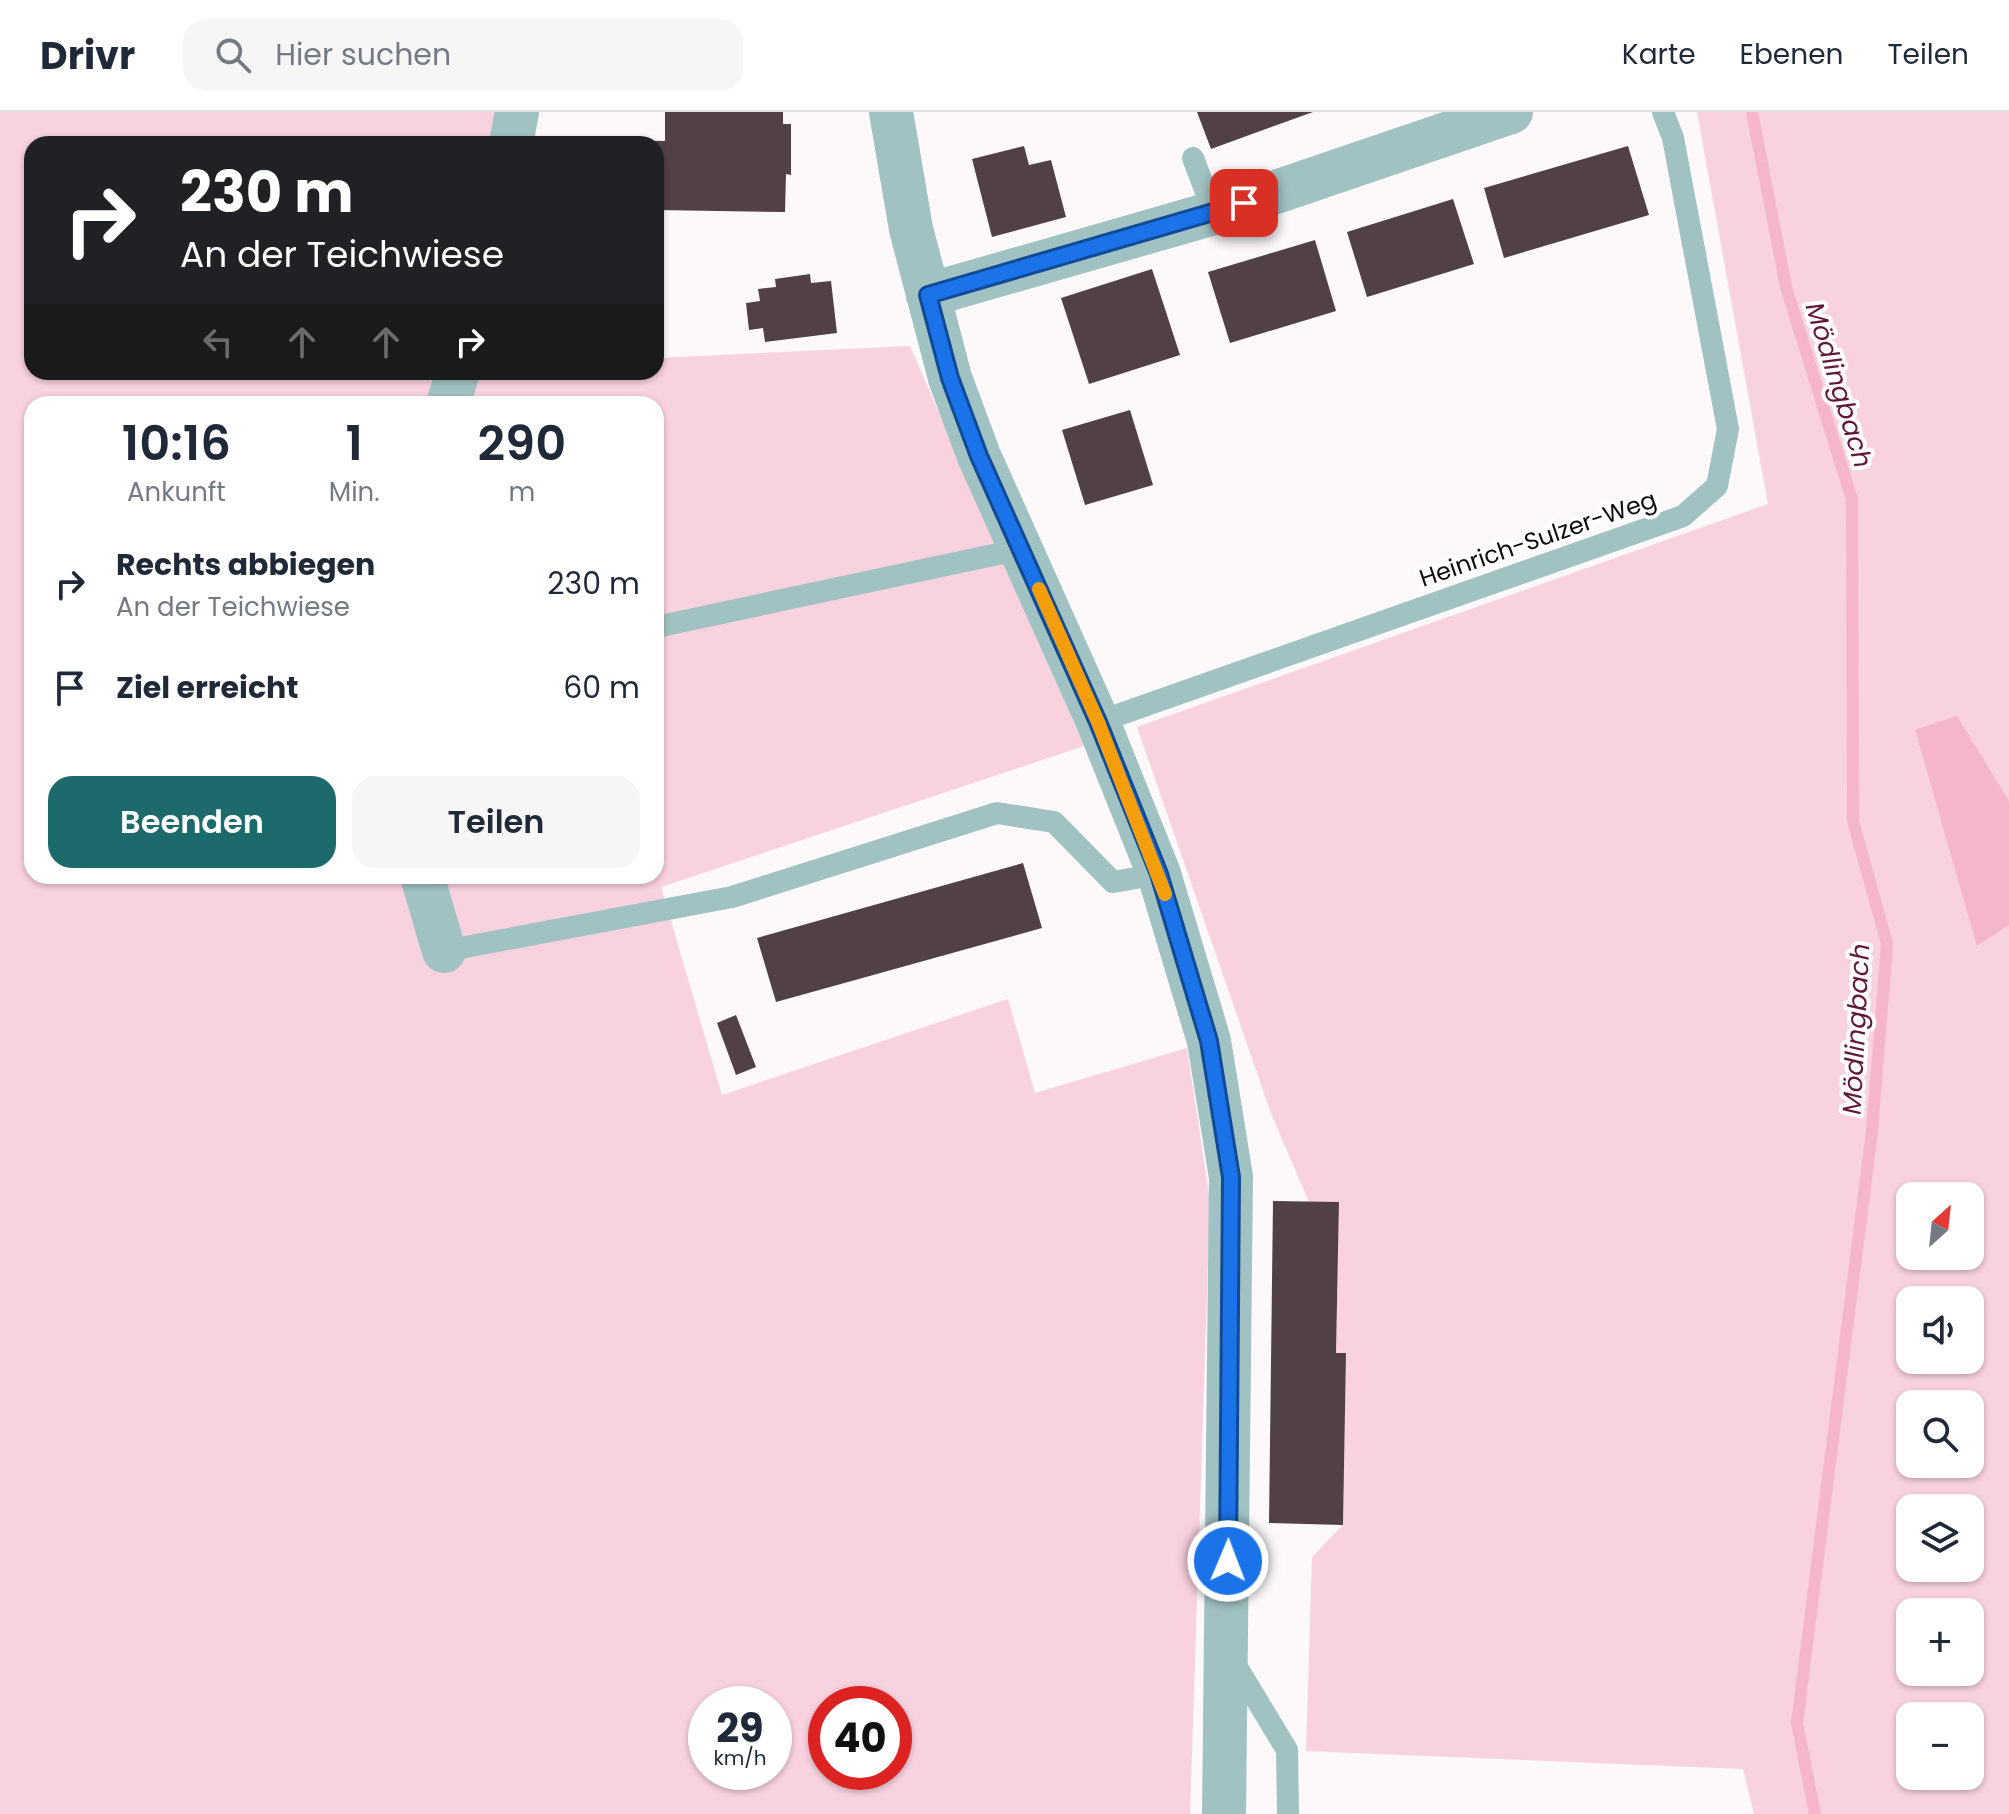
<!DOCTYPE html>
<html lang="de">
<head>
<meta charset="utf-8">
<style>
  body { margin:0; font-family:Poppins,sans-serif; background:#f6f6f7; color:#1f2937; height:100vh; display:flex; flex-direction:column; font-size:30px; white-space:nowrap }
  * { box-sizing:border-box; margin:0 }
  p { font-size:26px; color:#747a83 }
  .icon { flex:none; width:44px; height:44px; fill:none; stroke:currentColor; stroke-width:2; stroke-linecap:round; stroke-linejoin:round }
  .map { position:relative; flex:1; overflow:hidden }
  .drawer { position:absolute; left:24px; top:284px; width:640px; height:488px; display:flex; flex-direction:column; background:#fff; border-radius:24px; box-shadow:0 2px 6px #0004 }
  .drawer>* { flex:none }
  .guide { position:absolute; left:24px; top:24px; width:640px; height:244px; border-radius:24px; box-shadow:0 2px 6px #0004; background:#202124; color:#fff; overflow:hidden }
  .needle { width:52px; rotate:27deg }
  .buttons { position:absolute; left:1896px; top:1070px; display:grid; gap:16px }
  .buttons a { display:grid; place-items:center; width:88px; height:88px; border-radius:16px; background:#fff; box-shadow:0 2px 6px #0004; font-size:40px }
  .speed { position:absolute; left:688px; top:1574px; display:flex; gap:16px; font-size:40px; font-weight:700; text-align:center }
  .speed>* { display:grid; place-content:center; width:104px; height:104px; border-radius:50%; background:#fff; box-shadow:0 2px 6px #0004; line-height:1 }
  .speed small { font-size:20px; font-weight:400 }
  .speed .limit { border:12px solid #d22; background:#fff; color:#111 }
  .pin { position:absolute; display:grid; place-items:center; width:68px; height:68px; color:#fff; margin:-34px; border-radius:16px; box-shadow:0 4px 12px #0006 }
  .me { position:absolute; width:88px; margin:-44px; rotate:1deg; stroke-linejoin:round; filter:drop-shadow(0 0 6px #0008) }
  .turn { display:flex; align-items:center; gap:28px; height:168px; padding:0 24px; font-size:36px }
  .turn .icon { width:104px; height:104px; stroke-width:2.5 }
  .turn b { display:block; font-size:56px; line-height:68px }
  .lanes { display:flex; align-items:center; height:76px; padding:0 24px; background:#0003; justify-content:center; gap:40px; direction:ltr }
  .lanes .off { opacity:.35 }
  .eta { display:flex; justify-content:space-evenly; align-items:center; height:136px; text-align:center }
  .eta b { font-size:48px; font-weight:600; line-height:56px }
  .action { display:flex; gap:16px; margin-top:auto; padding:16px 24px }
  .action a { flex:1; height:92px; border-radius:24px; background:#1d6a6c; color:#fff; font-size:32px; font-weight:600; line-height:92px; text-align:center }
  .action a+a { background:#f6f6f7; color:#1f2937 }
  ul { padding:0; list-style:none }
  li { display:flex; align-items:center; gap:24px; height:104px; padding:0 24px }
  li div { flex:1 }
  li b { display:block; font-size:30px }
  li em { font-style:normal }
  header { display:flex; align-items:center; gap:48px; box-sizing:border-box; height:112px; padding:0 40px; background:#fff; border-bottom:2px solid #e0e1e3 }
  header strong { font-size:38px }
  nav { display:flex; gap:44px; margin-inline-start:auto; font-size:28px }
  .search { width:560px; height:72px; background:#f6f6f7; display:flex; align-items:center; gap:20px; box-sizing:border-box; padding:0 28px; border-radius:24px; color:#747a83; font-size:30px }
  .map>svg:first-child { display:block }
</style>
</head>
<body>
<header>
<strong>Drivr</strong>
<div class="search"><svg class="icon" aria-label="search" viewBox="0 0 24 24"><circle cx="10" cy="10" r="6"/><path d="M15 15l6 6"/></svg>Hier suchen</div>
<nav><a>Karte</a><a>Ebenen</a><a>Teilen</a></nav>
</header>
<div class="map">
<svg width="2009" height="1702" viewBox="0 0 2009 1702">
  <rect width="100%" height="100%" fill="#fdf9fa"/>
  <g fill="#f9d2df" fill-rule="evenodd">
    <path d="M 0,0 L 504,0 L 498,32 L 32,32 L 32,260 L 656,260 L 656,246 L 910,234 L 1084,634 L 661,775 L 722,983 L 1008,887 L 1035,981 L 1187,936 L 1210,1089 L 1190,1702 L 0,1702 ZM 32,292 L 656,292 L 656,764 L 32,764 ZM 706,1592 L 774,1592 L 774,1660 L 706,1660 ZM 826,1592 L 894,1592 L 894,1660 L 826,1660 Z"/>
    <path d="M 1697,0 L 2009,0 L 2009,689 L 1957,605 L 1915,619 L 1978,833 L 2009,813 L 2009,1702 L 1754,1702 L 1743,1657 L 1306,1639 L 1312,1445 L 1343,1413 L 1346,1241 L 1336,1241 L 1339,1090 L 1309,1090 L 1272,1004 L 1137,615 L 1768,392 ZM 1910,1084 L 1970,1084 L 1970,1144 L 1910,1144 ZM 1910,1188 L 1970,1188 L 1970,1248 L 1910,1248 ZM 1910,1292 L 1970,1292 L 1970,1352 L 1910,1352 ZM 1910,1396 L 1970,1396 L 1970,1456 L 1910,1456 ZM 1910,1500 L 1970,1500 L 1970,1560 L 1910,1560 ZM 1910,1604 L 1970,1604 L 1970,1664 L 1910,1664 Z"/>
  </g>
  <polygon fill="#f5b5cb" points="1957,604 2009,689 2009,813 1977,834 1915,618"/>
  <g fill="none" stroke-linecap="round" stroke-linejoin="round">
    <polyline stroke="#f5b5cb" stroke-width="12" points="1752,0 1786,175 1852,388 1853,709 1887,832 1872,1019 1797,1611 1815,1702"/>
  </g>
  <g fill="#514046">
    <polygon points="665,0 783,0 783,12 791,12 791,63 786,62 785,100 656,98 656,32 609,32 609,28 665,29"/>
    <polygon points="1197,0 1313,0 1211,37"/>
    <polygon points="1024,34 1029,53 1051,48 1066,105 992,125 972,47"/>
    <polygon points="1628,34 1649,103 1504,146 1484,76"/>
    <polygon points="1453,87 1474,152 1367,185 1347,120"/>
    <polygon points="1315,128 1336,199 1230,231 1208,160"/>
    <polygon points="1152,157 1180,243 1089,272 1061,186"/>
    <polygon points="810,162 811,171 831,169 837,221 765,230 763,216 749,218 746,191 760,189 758,177 776,175 775,167"/>
    <polygon points="1130,298 1153,373 1085,393 1062,318"/>
    <polygon points="1023,751 1042,816 776,890 757,826"/>
    <polygon points="736,903 756,955 736,963 717,911"/>
    <polygon points="1273,1089 1339,1090 1336,1241 1346,1241 1343,1413 1269,1411"/>
  </g>
  <g fill="none" stroke-linecap="round" stroke-linejoin="round">
    <g stroke="#a1c2c2" stroke-width="22">
      <polyline points="1193,46 1214,101"/>
      <polyline points="656,515 1021,437"/>
      <polyline points="1098,610 1683,404 1717,374 1728,317 1673,26 1663,0"/>
      <polyline points="444,839 732,785 997,701 1054,710 1113,770 1159,762"/>
      <polyline points="1232,1547 1287,1638 1288,1702"/>
    </g>
    <g stroke="#a1c2c2" stroke-width="44">
      <polyline points="511,32 517,0"/>
      <polyline points="928,183 1214,101 1511,0"/>
      <polyline points="448,292 458,260"/>
      <polyline points="422,764 444,839"/>
    </g>
    <polyline stroke="#a1c2c2" stroke-width="44" points="891,0 911,117 950,266 979,344 1098,610 1159,762 1209,929 1231,1065 1224,1702"/>
  </g>
  <g fill="none" stroke-linecap="round" stroke-linejoin="round">
    <g stroke="#114b97" stroke-width="20">
      <polyline id="route" points="1228,1449 1231,1065 1209,929 1159,762 1098,610 979,344 950,266 928,183 1244,91"/>
    </g>
    <use href="#route" stroke="#1a73e8" stroke-width="14"/>
    <polyline stroke="#f59e0b" stroke-width="14" points="1039,477 1098,610 1165,782"/>
  </g>
  <g text-anchor="middle" stroke-width="8" stroke-linejoin="round" paint-order="stroke">
    <g font-size="24" fill="#120b0d" stroke="#fff">
      <text transform="translate(1538 427) rotate(-19)" y="8">Heinrich-Sulzer-Weg</text>
    </g>
    <g font-size="26" font-style="italic" fill="#601739" stroke="#fff">
      <text transform="translate(1839 273) rotate(73)" y="9">Mödlingbach</text>
      <text transform="translate(1856 917) rotate(-87)" y="9">Mödlingbach</text>
    </g>
  </g>
</svg>
<div class="buttons">
<a><svg class="needle" viewBox="-14 -14 28 28"><path d="M0-13l5 13h-10z" fill="#e53935"/><path d="M0 13l5-13h-10z" fill="#747a83"/></svg></a>
<a><svg class="icon" aria-label="sound" viewBox="0 0 24 24"><path d="M4 9h4l5-4v14l-5-4H4zM17 9q2 3 0 6"/></svg></a>
<a><svg class="icon" aria-label="search" viewBox="0 0 24 24"><circle cx="10" cy="10" r="6"/><path d="M15 15l6 6"/></svg></a>
<a><svg class="icon" aria-label="layers" viewBox="0 0 24 24"><path d="M12 4l9 5-9 5-9-5zM3 14l9 5 9-5"/></svg></a>
<a>+</a>
<a>−</a>
</div>
<div class="speed"><div>29<small>km/h</small></div><div class="limit">40</div></div>
<div class="pin" style="left:1244px;top:91px;background:#d93025"><svg class="icon" aria-label="arrive" viewBox="0 0 24 24"><path d="M6 21V4h12l-3 4 3 4H6"/></svg></div>
<svg class="me" style="left:1228px;top:1449px" viewBox="-20 -20 40 40"><circle r="17" fill="#1a73e8" stroke="#fff" stroke-width="3"/><path d="M0-11L8 9 0 5-8 9z" fill="#fff"/></svg>
<div class="guide">
<div class="turn"><svg class="icon" aria-label="right" viewBox="0 0 24 24"><path d="M7 20v-9h11M14 6l5 5-5 5"/></svg><div><b>230 m</b>An der Teichwiese</div></div>
<div class="lanes"><svg class="icon off" aria-label="left" viewBox="0 0 24 24"><path d="M17 20v-9H6M10 6l-5 5 5 5"/></svg><svg class="icon off" aria-label="ahead" viewBox="0 0 24 24"><path d="M12 20V5M6 11l6-6 6 6"/></svg><svg class="icon off" aria-label="ahead" viewBox="0 0 24 24"><path d="M12 20V5M6 11l6-6 6 6"/></svg><svg class="icon" aria-label="right" viewBox="0 0 24 24"><path d="M7 20v-9h11M14 6l5 5-5 5"/></svg></div>
</div>
<section class="drawer">
<div class="eta">
<div><b>10:16</b><p>Ankunft</p></div>
<div><b>1</b><p>Min.</p></div>
<div><b>290</b><p>m</p></div>
</div>
<ul>
<li><svg class="icon" aria-label="right" viewBox="0 0 24 24"><path d="M7 20v-9h11M14 6l5 5-5 5"/></svg><div><b>Rechts abbiegen</b><p>An der Teichwiese</p></div><em>230 m</em></li>
<li><svg class="icon" aria-label="arrive" viewBox="0 0 24 24"><path d="M6 21V4h12l-3 4 3 4H6"/></svg><div><b>Ziel erreicht</b></div><em>60 m</em></li>
</ul>
<div class="action"><a>Beenden</a><a>Teilen</a></div>
</section>
</div>
</body>
</html>
